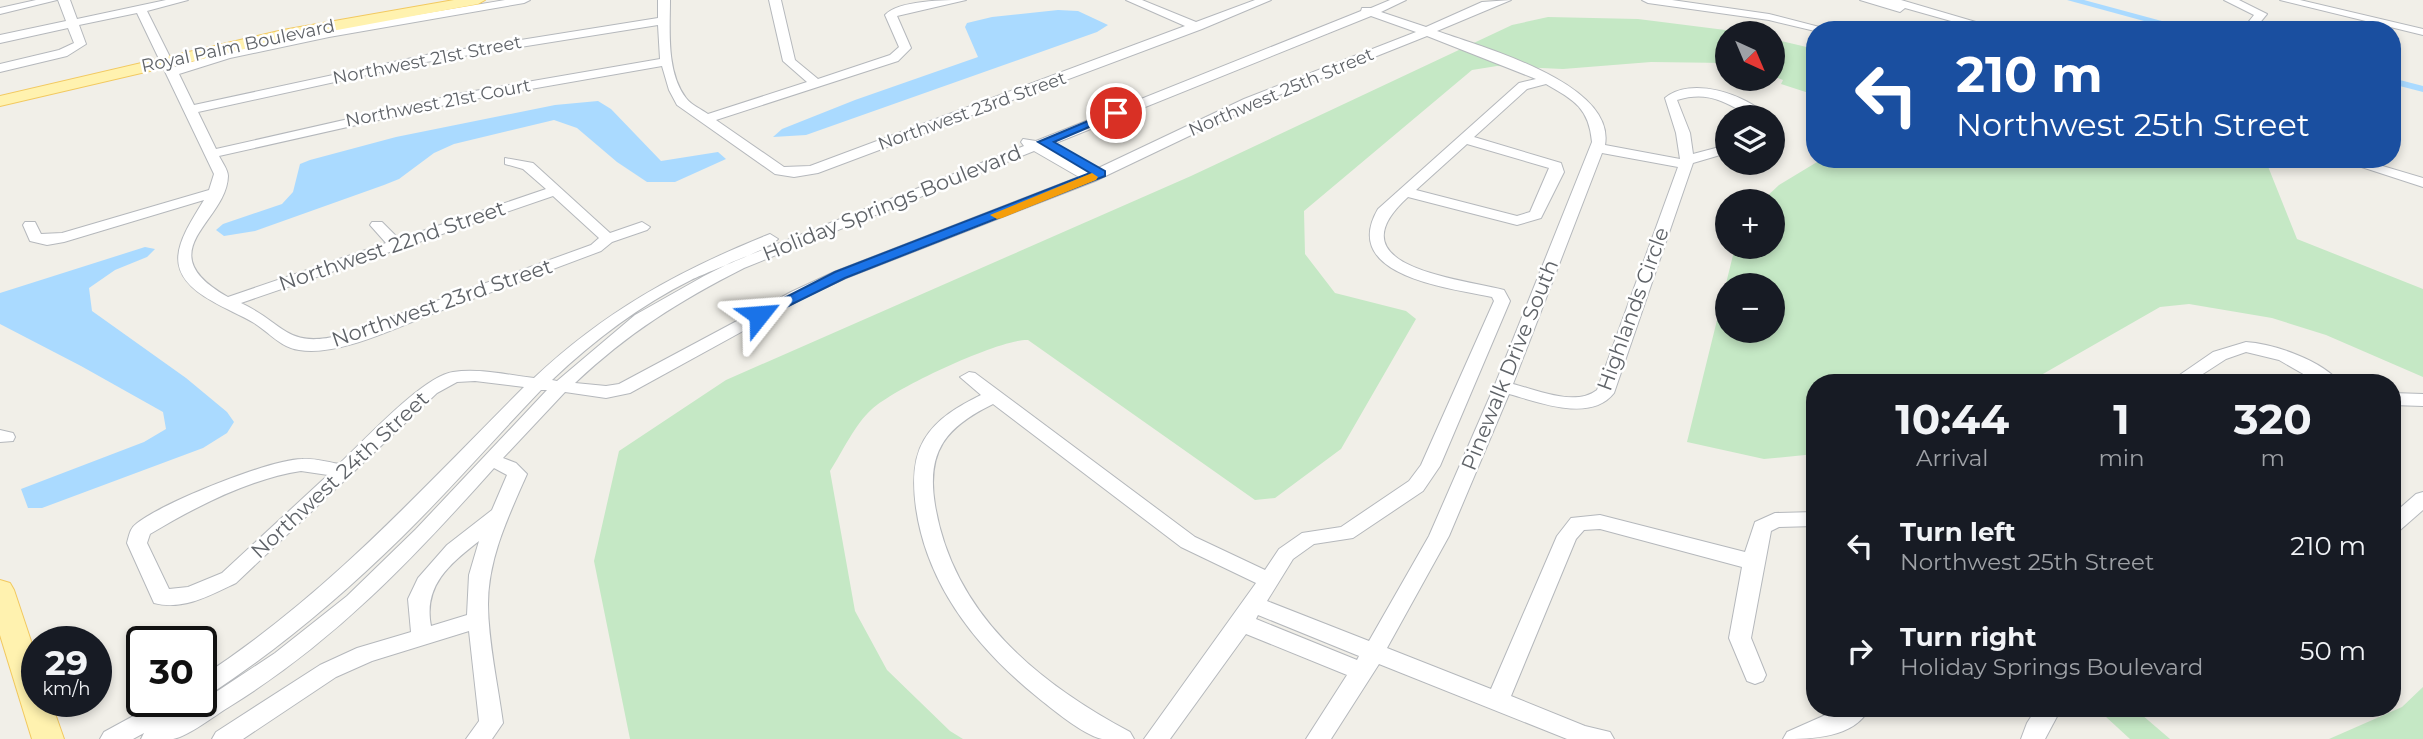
<!DOCTYPE html>
<html lang="en">
<head>
<meta charset="utf-8">
<style>
  body { margin:0; font-family:Montserrat,sans-serif; background:#20242c; color:#f1f3f6; height:100vh; display:flex; flex-direction:column; font-size:26px; white-space:nowrap }
  * { box-sizing:border-box; margin:0 }
  p { font-size:23px; color:#9ea1a6 }
  .icon { flex:none; width:38px; height:38px; fill:none; stroke:currentColor; stroke-width:2; stroke-linecap:round; stroke-linejoin:round }
  .map { position:relative; flex:1; overflow:hidden }
  .details { position:absolute; left:1806px; top:374px; width:595px; height:343px; display:flex; flex-direction:column; background:#171b24; border-radius:28px; box-shadow:0 4px 10px #0003 }
  .details>* { flex:none }
  .guide { position:absolute; left:1806px; top:21px; width:595px; height:147px; border-radius:28px; box-shadow:0 4px 10px #0003; background:#1a4fa0; color:#fff; overflow:hidden }
  .needle { width:46px; rotate:136deg }
  .buttons { position:absolute; left:1715px; top:21px; display:grid; gap:14px }
  .buttons a { display:grid; place-items:center; width:70px; height:70px; border-radius:50%; background:#171b24; box-shadow:0 4px 10px #0003; font-size:35px }
  .speed { position:absolute; left:21px; top:626px; display:flex; gap:14px; font-size:35px; font-weight:700; text-align:center }
  .speed>* { display:grid; place-content:center; width:91px; height:91px; border-radius:50%; background:#171b24; box-shadow:0 4px 10px #0003; line-height:1 }
  .speed small { font-size:18px; font-weight:400 }
  .speed .limit { border:4px solid #111; border-radius:10px; background:#fff; color:#111 }
  .pin { position:absolute; display:grid; place-items:center; width:60px; height:60px; color:#fff; margin:-30px; border:4px solid #fff; border-radius:50%; box-shadow:0 2px 7px #0007 }
  .me { position:absolute; width:77px; margin:-38px; rotate:62deg; stroke-linejoin:round; filter:drop-shadow(0 0 5px #0008) }
  .turn { display:flex; align-items:center; gap:24px; height:147px; padding:0 35px; font-size:32px }
  .turn .icon { width:91px; height:91px; stroke-width:2.5 }
  .turn b { display:block; font-size:49px; line-height:60px }
  .eta { display:flex; justify-content:space-evenly; align-items:center; height:119px; text-align:center }
  .eta b { font-size:42px; font-weight:700; line-height:49px }
  ul { padding:0; list-style:none }
  li { display:flex; align-items:center; gap:21px; height:105px; padding:0 35px }
  li div { flex:1 }
  li b { display:block; font-size:26px }
  li em { font-style:normal }
  .map>svg:first-child { display:block }
</style>
</head>
<body>
<div class="map">
<svg width="2423" height="739" viewBox="0 0 2423 739">
  <rect width="100%" height="100%" fill="#f1efe8"/>
  <g fill="#c5e8c5" fill-rule="evenodd">
    <path d="M 1548,17 L 1638,19 L 1749,33 L 1727,33 L 1727,63 L 1651,62 L 1563,69 L 1497,66 L 1472,70 L 1304,211 L 1305,254 L 1335,293 L 1406,311 L 1416,319 L 1341,449 L 1275,498 L 1255,500 L 1028,340 C 999,339 895,388 872,409 C 855,424 843,451 830,471 L 855,611 L 887,670 L 950,731 L 963,739 L 630,739 L 594,561 L 619,451 L 726,380 L 1191,176 L 1512,25 Z"/>
    <polygon points="1773,39 1815,49 1815,95 1781,84 1783,80 1773,76"/>
    <path d="M 1822,159 L 2265,159 L 2297,239 L 2423,289 L 2423,377 L 2326,335 L 2272,318 L 2189,304 L 2160,307 L 2027,383 L 1815,383 L 1815,454 L 1764,459 L 1687,442 L 1735,247 L 1773,247 L 1773,201 L 1762,201 L 1779,185 ZM 1727,285 L 1773,285 L 1773,331 L 1727,331 Z"/>
    <polygon points="2423,687 2423,739 2329,739 2402,707"/>
    <polygon points="2102,709 2135,709 2170,739 2130,739 2105,716"/>
  </g>
  <g fill="#aadaff">
    <polygon points="1058,10 1078,11 1108,25 1097,32 806,135 773,137 782,129 855,100 978,57 965,27 967,23 992,17"/>
    <polygon points="598,101 611,109 661,161 718,152 726,159 675,182 647,182 617,162 577,128 554,120 454,144 434,153 399,179 384,185 255,231 224,236 216,230 223,224 282,204 293,192 300,164 310,160 396,137 555,105"/>
    <polygon points="145,247 155,249 147,257 115,270 89,288 92,311 186,378 227,412 234,422 227,433 203,448 42,508 28,508 21,489 144,442 166,429 163,412 81,366 0,324 0,293"/>
  </g>
  <g fill="none" stroke-linecap="round" stroke-linejoin="round">
    <g fill="#aadaff" fill-rule="evenodd">
      <polygon points="2067,0 2084,0 2195,30 2177,30"/>
      <polygon points="2392,78 2423,86 2423,92 2392,84"/>
    </g>
    <g stroke="#b5b8bc" stroke-width="2">
      <g id="minor">
        <polygon points="36,0 57,0 0,14 0,8"/>
        <path d="M 58,0 L 70,0 L 77,19 L 166,0 L 188,0 L 147,11 L 175,67 C 282,34 395,19 505,0 L 530,0 L 524,3 L 329,37 L 230,58 L 179,74 L 194,105 L 426,55 L 658,18 L 658,0 L 670,0 C 670,30 666,72 686,98 C 691,105 701,109 708,114 L 807,82 L 783,61 L 769,0 L 781,0 L 795,60 L 818,79 L 890,55 L 899,47 L 885,15 C 899,0 945,0 966,0 L 897,16 L 911,48 L 898,61 L 716,120 L 784,167 L 810,166 L 1185,26 L 1126,0 L 1142,0 L 1196,22 L 1255,0 L 1271,0 L 1202,29 L 818,173 L 794,177 L 775,174 L 677,105 L 669,90 L 662,66 L 463,101 L 219,156 C 222,162 228,170 228,176 C 227,222 146,251 228,297 L 386,243 L 370,225 L 372,222 L 382,222 L 399,239 L 546,189 L 523,169 L 505,164 L 505,158 L 533,163 L 610,233 L 642,222 L 650,227 L 647,230 L 612,242 L 601,251 C 546,272 492,292 437,312 C 399,326 339,357 299,350 C 280,347 270,333 254,323 C 241,315 225,309 212,301 C 158,271 179,241 204,200 L 64,242 L 47,245 L 30,241 L 23,225 L 25,222 L 35,222 L 41,234 L 62,233 L 209,190 L 214,174 L 137,13 L 79,25 L 86,44 L 67,56 L 0,72 L 0,64 L 59,50 L 74,43 L 68,28 L 0,43 L 0,35 L 66,21 ZM 658,25 L 660,59 L 463,93 L 216,149 L 198,112 L 426,62 ZM 553,196 L 599,238 L 591,245 L 342,335 C 286,349 287,325 241,303 Z"/>
        <path d="M 1390,0 L 1406,0 L 1381,12 L 1426,27 L 1482,2 L 1511,0 L 1437,31 C 1481,47 1616,83 1605,145 L 1680,159 L 1676,133 L 1665,98 C 1691,76 1746,94 1768,117 C 1735,118 1722,86 1677,100 L 1690,133 L 1693,154 L 1727,145 L 1727,153 L 1693,163 L 1614,393 C 1591,423 1538,402 1509,394 L 1449,536 L 1387,648 L 1491,689 L 1557,536 L 1571,518 L 1600,515 L 1745,552 L 1755,522 L 1775,513 L 1815,512 L 1815,526 L 1779,527 L 1771,531 L 1751,638 L 1766,675 L 1763,681 L 1755,684 L 1747,681 L 1729,638 L 1742,567 L 1600,529 L 1584,530 L 1576,539 L 1511,696 L 1585,726 L 1610,732 L 1614,739 L 1567,739 L 1379,664 L 1331,739 L 1306,739 L 1347,675 L 1246,634 L 1170,739 L 1144,739 L 1256,583 L 1181,547 L 993,404 C 946,427 926,451 935,505 C 953,614 1038,683 1130,732 L 1134,739 C 1124,739 1112,739 1102,739 C 1083,735 1051,708 1036,696 C 976,647 927,585 916,508 C 913,486 912,460 924,440 C 937,418 959,406 981,395 L 960,377 L 969,372 L 975,373 L 1195,537 L 1265,570 L 1279,549 L 1302,533 L 1341,527 L 1409,481 L 1421,465 L 1494,301 L 1492,297 C 1449,288 1339,276 1378,209 L 1519,83 L 1536,79 L 1427,36 L 1254,105 L 1095,181 L 846,278 L 803,298 L 630,393 L 606,398 L 565,392 L 503,458 L 516,463 L 527,474 C 509,515 488,558 488,604 C 488,641 498,685 503,723 L 492,739 L 466,739 L 479,721 L 469,631 L 372,661 L 336,677 L 243,739 L 212,739 L 216,732 L 320,665 L 357,648 L 411,632 L 408,599 L 418,578 L 447,545 L 492,510 L 507,475 L 494,468 C 412,560 334,642 229,707 C 214,716 189,736 173,739 C 163,739 151,739 141,739 L 144,733 L 133,739 L 100,739 L 104,732 L 159,702 L 191,702 L 187,709 L 201,702 L 275,653 L 347,596 L 416,529 L 547,390 L 541,390 C 494,439 450,490 402,537 C 342,596 279,649 209,695 L 201,698 L 201,677 C 326,596 420,491 524,387 L 475,381 L 457,382 L 437,393 L 236,583 C 211,595 183,611 154,603 L 127,543 C 129,536 130,528 136,524 C 162,503 268,460 302,459 C 314,458 327,462 339,464 C 363,442 423,376 453,372 C 479,368 508,375 534,378 C 604,312 676,272 765,236 L 770,234 L 778,239 C 768,250 709,271 691,280 C 639,306 594,340 552,380 L 557,381 L 635,315 L 704,276 L 732,262 L 1024,146 L 1021,142 L 1023,139 L 1036,141 L 1361,11 L 1362,8 L 1371,8 ZM 1371,16 L 1416,32 L 1244,99 L 1090,172 L 1046,147 ZM 1546,84 C 1574,100 1589,108 1592,142 L 1494,387 L 1429,536 L 1369,641 L 1267,601 L 1293,559 L 1314,544 L 1353,538 L 1423,491 L 1440,466 L 1510,301 L 1504,290 C 1458,278 1331,267 1408,197 L 1517,225 L 1541,218 L 1564,172 L 1561,163 L 1474,137 L 1527,89 ZM 1467,144 L 1549,168 L 1530,212 L 1517,216 L 1416,190 ZM 1034,151 L 1079,177 L 834,272 L 791,292 L 619,384 L 606,386 L 575,383 C 628,333 679,301 744,268 ZM 1602,153 L 1678,167 L 1597,390 C 1575,407 1537,390 1513,384 ZM 301,471 L 328,475 L 222,573 L 188,587 L 169,589 L 147,543 L 150,534 C 195,507 249,479 301,471 ZM 479,541 L 469,575 L 467,615 L 431,626 C 423,585 450,564 479,541 ZM 1258,615 L 1359,656 L 1357,660 L 1256,619 Z"/>
        <polygon points="1642,0 1672,0 1769,14 1831,30 1815,31 1769,20 1648,3"/>
        <polygon points="1860,0 1901,0 2003,30 1983,30 1905,8 1900,12"/>
        <polygon points="2224,0 2239,0 2267,14 2254,30 2242,30 2254,15"/>
        <polygon points="2280,0 2300,0 2423,29 2423,35"/>
        <polygon points="2337,159 2359,159 2423,178 2423,187"/>
        <path d="M 2246,342 C 2274,344 2322,360 2340,383 L 2319,383 L 2279,360 L 2246,352 L 2226,359 L 2189,383 L 2168,383 L 2213,352 Z"/>
        <polygon points="2392,393 2423,394 2423,406 2392,405"/>
        <polygon points="0,430 13,433 15,437 13,441 0,442"/>
        <polygon points="2423,492 2423,510 2399,531 2392,533 2392,515 2416,494"/>
        <path d="M 1839,709 L 1869,709 C 1854,738 1811,739 1783,739 L 1787,732 Z"/>
        <polygon points="2036,709 2061,709 2045,739 2021,739 2027,723"/>
      </g>
    </g>
    <g stroke="#f2c960" stroke-width="2">
      <g id="major">
        <polygon points="454,0 485,0 478,4 283,40 0,106 0,96 283,30"/>
        <polygon points="0,580 10,583 14,590 37,659 37,702 51,702 64,739 32,739 0,635"/>
      </g>
    </g>
    <use href="#minor" fill="#fff" fill-rule="evenodd"/>
    <use href="#major" fill="#fff2af" fill-rule="evenodd"/>
  </g>
  <polygon fill="#1a73e8" stroke="#114b97" stroke-width="2" points="1112,111 1122,113 1054,142 1105,171 1105,176 845,278 764,318 759,319 751,315 835,272 1090,173 1038,142"/>
  <polygon fill="#f59e0b" points="1092,173 1098,177 1096,180 1002,218 997,219 990,215"/>
  <g text-anchor="middle" stroke-width="5" stroke-linejoin="round" paint-order="stroke">
    <g font-size="18" fill="#5f6368" stroke="#fff">
      <text transform="translate(238 46) rotate(-12)" y="6">Royal Palm Boulevard</text>
      <text transform="translate(427 60) rotate(-11)" y="6">Northwest 21st Street</text>
      <text transform="translate(1281 92) rotate(-23)" y="6">Northwest 25th Street</text>
      <text transform="translate(438 103) rotate(-11)" y="6">Northwest 21st Court</text>
      <text transform="translate(972 111) rotate(-20)" y="6">Northwest 23rd Street</text>
    </g>
    <g font-size="21" fill="#5f6368" stroke="#fff">
      <text transform="translate(892 203) rotate(-22)" y="7">Holiday Springs Boulevard</text>
      <text transform="translate(392 246) rotate(-19)" y="7">Northwest 22nd Street</text>
      <text transform="translate(442 303) rotate(-19)" y="7">Northwest 23rd Street</text>
      <text transform="translate(1633 309) rotate(-70)" y="7">Highlands Circle</text>
      <text transform="translate(1510 365) rotate(-68)" y="7">Pinewalk Drive South</text>
      <text transform="translate(340 475) rotate(-43)" y="7">Northwest 24th Street</text>
    </g>
  </g>
</svg>
<div class="buttons">
<a><svg class="needle" viewBox="-14 -14 28 28"><path d="M0-13l5 13h-10z" fill="#e53935"/><path d="M0 13l5-13h-10z" fill="#9ea1a6"/></svg></a>
<a><svg class="icon" aria-label="layers" viewBox="0 0 24 24"><path d="M12 4l9 5-9 5-9-5zM3 14l9 5 9-5"/></svg></a>
<a>+</a>
<a>−</a>
</div>
<div class="speed"><div>29<small>km/h</small></div><div class="limit">30</div></div>
<div class="pin" style="left:1116px;top:113px;background:#d93025"><svg class="icon" aria-label="arrive" viewBox="0 0 24 24"><path d="M6 21V4h12l-3 4 3 4H6"/></svg></div>
<svg class="me" style="left:759px;top:315px" viewBox="-20 -20 40 40"><path d="M0-17L14 15 0 8-14 15z" fill="#1a73e8" stroke="#fff" stroke-width="4"/></svg>
<div class="guide">
<div class="turn"><svg class="icon" aria-label="left" viewBox="0 0 24 24"><path d="M17 20v-9H6M10 6l-5 5 5 5"/></svg><div><b>210 m</b>Northwest 25th Street</div></div>
</div>
<section class="details">
<div class="eta">
<div><b>10:44</b><p>Arrival</p></div>
<div><b>1</b><p>min</p></div>
<div><b>320</b><p>m</p></div>
</div>
<ul>
<li><svg class="icon" aria-label="left" viewBox="0 0 24 24"><path d="M17 20v-9H6M10 6l-5 5 5 5"/></svg><div><b>Turn left</b><p>Northwest 25th Street</p></div><em>210 m</em></li>
<li><svg class="icon" aria-label="right" viewBox="0 0 24 24"><path d="M7 20v-9h11M14 6l5 5-5 5"/></svg><div><b>Turn right</b><p>Holiday Springs Boulevard</p></div><em>50 m</em></li>
</ul>
</section>
</div>
</body>
</html>
